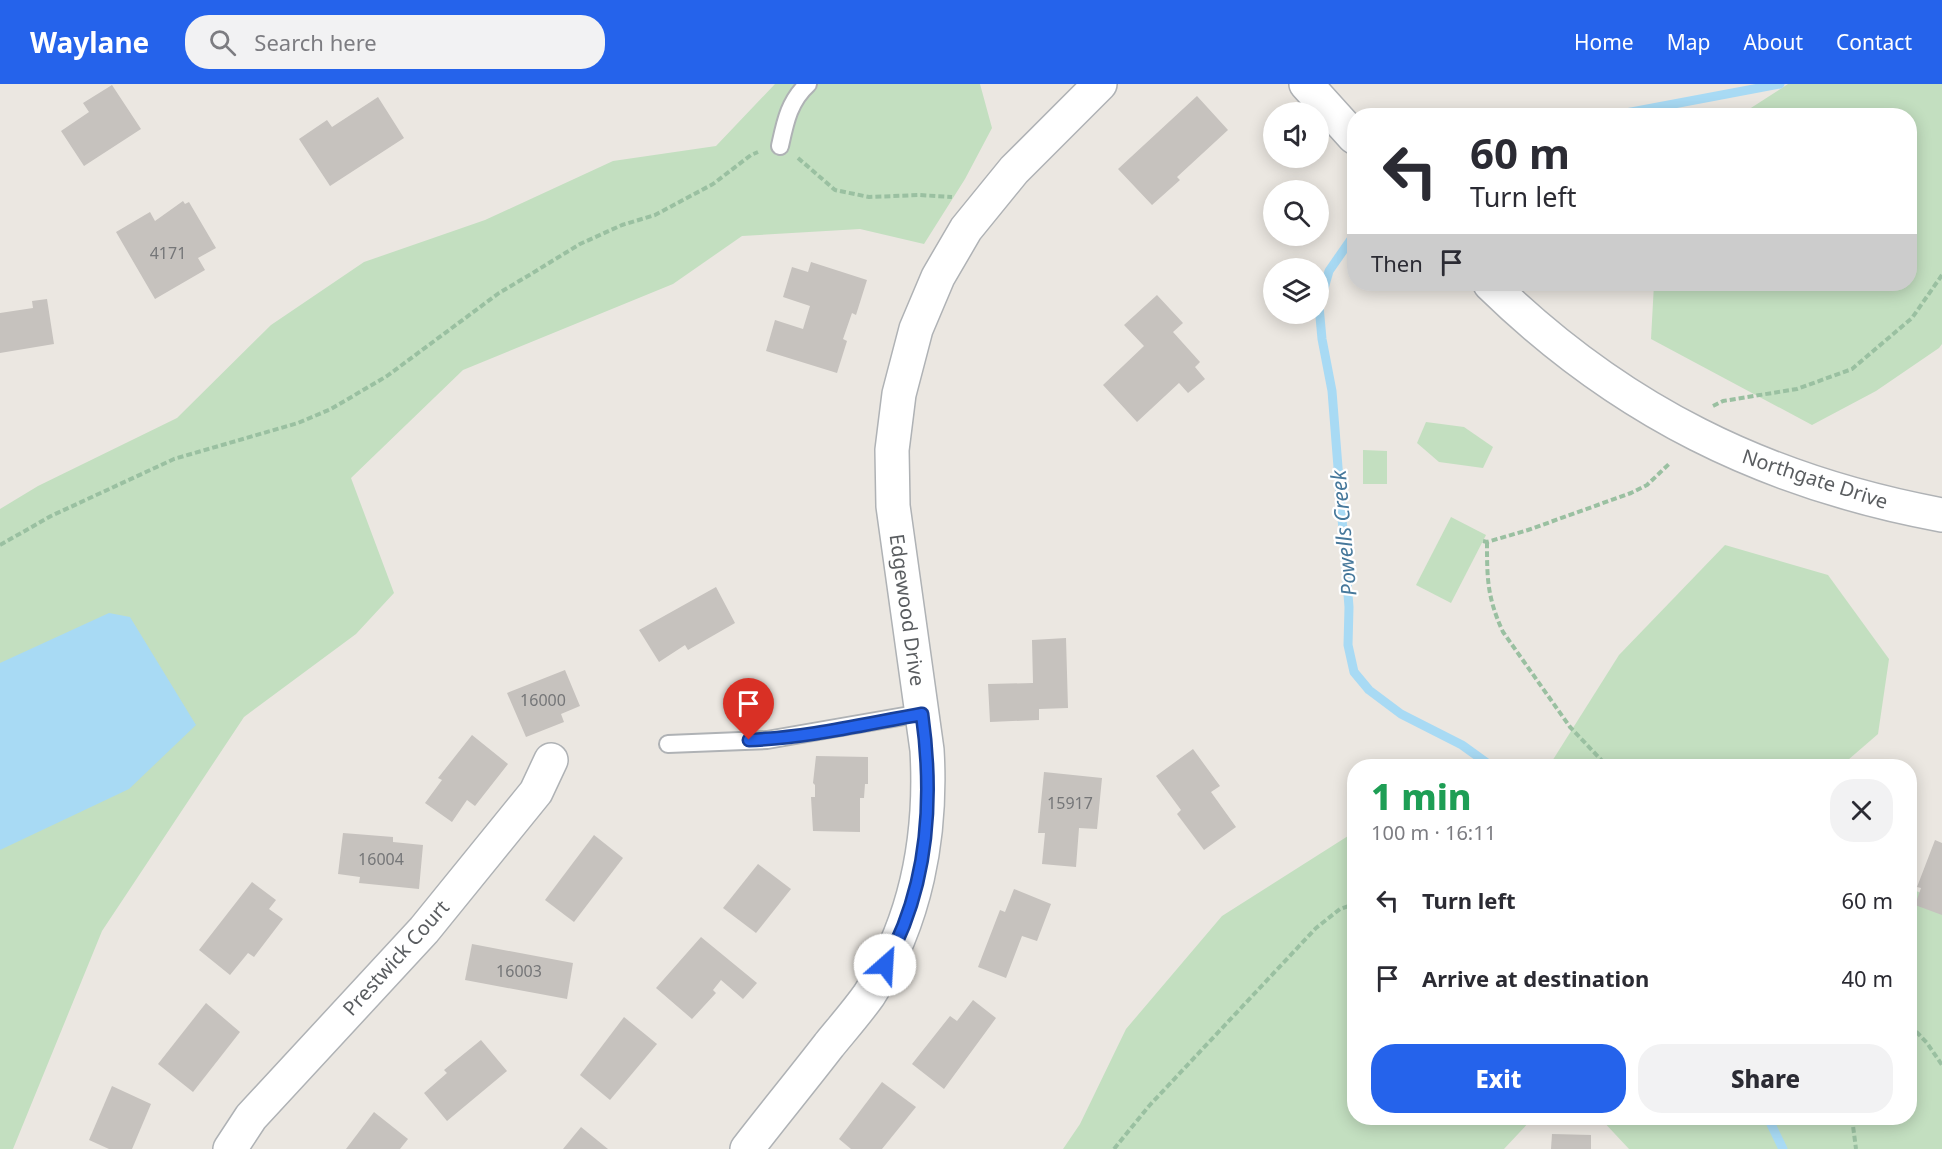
<!DOCTYPE html>
<html lang="en">
<head>
<meta charset="utf-8">
<style>
  body { margin:0; font-family:"Noto Sans",sans-serif; background:#f2f2f3; color:#2b2b33; height:100vh; display:flex; flex-direction:column; font-size:22px; white-space:nowrap }
  * { box-sizing:border-box; margin:0 }
  p { font-size:20px; color:#7c7c81 }
  .icon { flex:none; width:33px; height:33px; fill:none; stroke:currentColor; stroke-width:2; stroke-linecap:round; stroke-linejoin:round }
  .map { position:relative; flex:1; overflow:hidden }
  .details { position:absolute; left:1347px; top:675px; width:570px; height:366px; display:flex; flex-direction:column; background:#fff; border-radius:24px; box-shadow:0 3px 15px #0003 }
  .details>* { flex:none }
  .banner { position:absolute; left:1347px; top:24px; width:570px; height:183px; border-radius:24px; box-shadow:0 3px 15px #0003; background:#fff; color:#2b2b33; overflow:hidden }
  .tools { position:absolute; left:1263px; top:18px; display:grid; gap:12px }
  .tools a { display:grid; place-items:center; width:66px; height:66px; border-radius:50%; background:#fff; box-shadow:0 3px 15px #0003; font-size:30px }
  .pin { position:absolute; display:grid; place-items:center; width:51px; height:51px; color:#fff; margin:-62px -26px; border-radius:50% 50% 50% 0; rotate:-45deg; box-shadow:0 0 6px #0007 }
  .pin .icon { rotate:45deg }
  .me { position:absolute; width:66px; margin:-33px; rotate:26deg; stroke-linejoin:round; filter:drop-shadow(0 0 4px #0008) }
  .turn { display:flex; align-items:center; gap:21px; height:126px; padding:0 24px; font-size:27px }
  .turn .icon { width:78px; height:78px; stroke-width:2.5 }
  .turn b { display:block; font-size:42px; line-height:51px }
  .then { display:flex; align-items:center; height:57px; padding:0 24px; background:#0003; gap:12px; font-size:22px }
  .round { display:grid; place-items:center; flex:none; width:63px; height:63px; border-radius:24px; background:#f2f2f3 }
  .summary { display:flex; align-items:center; justify-content:space-between; height:102px; padding:0 24px }
  h1 { font-size:36px; font-weight:800; line-height:45px; color:#1e9e55 }
  .cta { display:flex; gap:12px; margin-top:auto; padding:12px 24px }
  .cta a { flex:1; height:69px; border-radius:24px; background:#2563eb; color:#fff; font-size:24px; font-weight:800; line-height:69px; text-align:center }
  .cta a+a { background:#f2f2f3; color:#2b2b33 }
  ul { padding:0; list-style:none }
  li { display:flex; align-items:center; gap:18px; height:78px; padding:0 24px }
  li div { flex:1 }
  li b { display:block; font-size:22px }
  li em { font-style:normal }
  header { display:flex; align-items:center; gap:36px; box-sizing:border-box; height:84px; padding:0 30px; background:#2563eb; color:#fff }
  header strong { font-size:28px }
  nav { display:flex; gap:33px; margin-inline-start:auto; font-size:21px }
  .search { width:420px; height:54px; background:#f2f2f3; display:flex; align-items:center; gap:15px; box-sizing:border-box; padding:0 21px; border-radius:24px; color:#7c7c81; font-size:22px }
  .map>svg:first-child { display:block }
</style>
</head>
<body>
<header>
<strong>Waylane</strong>
<div class="search"><svg class="icon" aria-label="search" viewBox="0 0 24 24"><circle cx="10" cy="10" r="6"/><path d="M15 15l6 6"/></svg>Search here</div>
<nav><a>Home</a><a>Map</a><a>About</a><a>Contact</a></nav>
</header>
<div class="map">
<svg width="1942" height="1065" viewBox="0 0 1942 1065">
  <rect width="100%" height="100%" fill="#ebe7e1"/>
  <g fill="#c3dfc0">
    <polygon points="775,0 980,0 992,44 965,95 924,160 860,145 742,152 673,200 463,286 351,394 394,509 356,550 244,633 102,847 13,1065 0,1065 0,425 38,402 177,334 271,241 364,178 485,136 613,77 716,62"/>
    <polygon points="1788,0 1942,0 1942,260 1939,264 1876,307 1812,341 1651,255 1654,200 1910,200 1910,32 1740,31"/>
    <polygon points="1426,338 1464,343 1493,363 1483,384 1439,378 1417,359"/>
    <polygon points="1363,366 1387,367 1387,400 1363,400"/>
    <polygon points="1451,433 1486,451 1451,519 1416,501"/>
    <polygon points="1725,461 1828,491 1889,575 1878,650 1841,682 1549,682 1619,571"/>
    <polygon points="1354,750 1354,1034 1533,1034 1504,1065 1063,1065 1080,1040 1126,945 1222,832 1348,752"/>
    <polygon points="1910,804 1942,819 1942,1065 1629,1065 1600,1034 1910,1034"/>
  </g>
  <polygon fill="#a8daf4" points="109,529 130,533 196,641 129,705 0,766 0,579"/>
  <g fill="none" stroke-linecap="round" stroke-linejoin="round">
    <g stroke="#a8daf4" stroke-width="9">
      <polyline points="1626,32 1626,29 1780,0"/>
      <polyline points="1354,151 1329,187 1319,222 1322,255 1332,307 1349,523 1348,561 1354,588 1369,606 1401,630 1462,661 1491,682"/>
      <polyline points="1768,1034 1783,1065"/>
    </g>
  </g>
  <g fill="#c6c2be">
    <polygon points="112,1 141,45 84,82 61,47 89,28 83,19"/>
    <polygon points="1197,12 1228,46 1177,93 1180,96 1152,121 1118,85"/>
    <polygon points="378,13 404,54 330,102 299,55 327,36 332,43"/>
    <polygon points="183,117 185,120 189,118 216,164 198,174 205,186 155,215 116,148 150,128 155,137"/>
    <polygon points="811,178 867,196 856,231 852,229 843,255 847,257 837,289 766,267 775,236 803,245 810,222 783,213 792,183 808,188"/>
    <polygon points="1157,211 1183,239 1173,248 1200,278 1195,283 1205,295 1188,309 1179,299 1137,338 1103,301 1144,262 1124,241"/>
    <polygon points="47,215 54,260 0,269 0,229 33,224 32,217"/>
    <polygon points="716,503 735,539 688,566 685,561 659,578 639,546"/>
    <polygon points="1066,554 1068,624 1039,625 1039,636 990,638 988,600 1033,599 1032,556"/>
    <polygon points="565,586 580,622 561,630 564,638 526,653 507,609"/>
    <polygon points="472,651 508,680 475,722 467,716 452,738 425,719 442,696 438,694"/>
    <polygon points="1193,665 1220,702 1211,708 1236,743 1204,766 1177,730 1181,726 1156,692"/>
    <polygon points="816,672 868,673 868,700 865,700 864,714 860,714 860,748 813,747 811,713 815,713 815,701 813,699"/>
    <polygon points="1044,688 1102,694 1097,745 1079,744 1076,783 1042,780 1045,749 1038,749"/>
    <polygon points="343,749 393,753 393,758 423,761 419,805 359,799 360,793 338,790"/>
    <polygon points="594,751 623,774 574,838 545,816"/>
    <polygon points="1935,756 1942,759 1942,831 1915,821 1921,804 1917,803"/>
    <polygon points="758,780 791,805 756,849 723,824"/>
    <polygon points="252,798 276,816 269,825 283,835 254,873 248,869 230,891 199,866"/>
    <polygon points="1014,805 1051,820 1037,857 1022,852 1006,894 978,883 1000,826 1005,828"/>
    <polygon points="701,853 757,899 743,915 721,896 713,906 716,909 692,935 656,904"/>
    <polygon points="472,860 573,879 567,915 465,896"/>
    <polygon points="973,916 996,934 944,1005 912,980 950,932 957,937"/>
    <polygon points="206,919 240,948 193,1008 158,980"/>
    <polygon points="624,933 657,960 610,1016 580,991"/>
    <polygon points="481,956 507,987 447,1037 424,1009 447,989 444,986"/>
    <polygon points="882,998 916,1023 882,1065 851,1065 839,1055"/>
    <polygon points="112,1002 151,1020 132,1065 109,1065 89,1056"/>
    <polygon points="374,1028 408,1055 400,1065 346,1065"/>
    <polygon points="581,1043 608,1065 563,1065"/>
    <polygon points="1552,1050 1591,1051 1591,1065 1551,1065"/>
  </g>
  <g fill="none" stroke-linecap="round" stroke-linejoin="round">
    <g stroke="#afb2b5" stroke-width="20">
      <g id="lane">
        <path d="M 780,62 C 785,39 789,17 808,0"/>
        <polyline points="668,660 767,656 922,629"/>
      </g>
    </g>
    <g stroke="#afb2b5" stroke-width="36">
      <g id="street">
        <polyline points="1306,0 1354,53"/>
        <path d="M 1490,200 C 1619,326 1764,398 1942,431"/>
        <polyline points="230,1065 251,1033 424,846 536,708 551,676"/>
        <path d="M 747,1065 C 774,1030 802,996 829,961 C 842,945 857,928 869,911 C 916,838 932,752 927,666 L 893,422 L 892,366 L 899,310 L 916,245 L 938,193 L 966,145 L 1014,86 L 1100,0"/>
      </g>
    </g>
    <g stroke="#9ac0a1" stroke-width="4" stroke-dasharray="6 3" stroke-linecap="butt">
      <polyline points="798,74 835,106 869,113 919,111 952,113"/>
      <polyline points="1713,322 1723,317 1797,305 1852,285 1912,234 1942,191"/>
      <polyline points="1483,457 1487,458 1528,446 1631,409 1647,401 1669,380"/>
      <path d="M 1487,458 C 1487,494 1487,513 1503,548 L 1570,643 L 1607,682"/>
      <polyline points="0,461 51,432 174,375 298,339 331,325 387,292 499,209 531,190 580,160 622,141 655,131 713,100 751,71 758,68"/>
      <polyline points="1910,941 1927,959 1942,981"/>
      <polyline points="1852,1034 1856,1065"/>
      <polyline points="1114,1065 1149,1022 1316,844 1340,825 1354,820"/>
    </g>
    <use href="#lane" stroke="#fff" stroke-width="16"/>
    <use href="#street" stroke="#fff" stroke-width="33"/>
  </g>
  <g fill="none" stroke-linecap="round" stroke-linejoin="round">
    <g stroke="#184099" stroke-width="15">
      <path id="route" d="M 749,656 C 807,654 865,640 922,630 C 934,716 929,803 885,881"/>
    </g>
    <use href="#route" stroke="#2563eb" stroke-width="10"/>
  </g>
  <g text-anchor="middle" stroke-width="4.5" stroke-linejoin="round" paint-order="stroke">
    <g font-size="16" fill="#757678">
      <text x="168" y="175">4171</text>
      <text x="543" y="622">16000</text>
      <text x="1070" y="725">15917</text>
      <text x="381" y="781">16004</text>
      <text x="519" y="893">16003</text>
    </g>
    <g font-size="20" fill="#5a5d60" stroke="#fff">
      <text transform="translate(1815 395) rotate(18)" y="7">Northgate Drive</text>
      <text transform="translate(907 526) rotate(82)" y="7">Edgewood Drive</text>
      <text transform="translate(396 874) rotate(-48)" y="7">Prestwick Court</text>
    </g>
    <g font-size="21" font-style="italic" fill="#46789b" stroke="#fff">
      <text transform="translate(1344 449) rotate(-95)" y="7">Powells Creek</text>
    </g>
  </g>
</svg>
<div class="tools">
<a><svg class="icon" aria-label="sound" viewBox="0 0 24 24"><path d="M4 9h4l5-4v14l-5-4H4zM17 9q2 3 0 6"/></svg></a>
<a><svg class="icon" aria-label="search" viewBox="0 0 24 24"><circle cx="10" cy="10" r="6"/><path d="M15 15l6 6"/></svg></a>
<a><svg class="icon" aria-label="layers" viewBox="0 0 24 24"><path d="M12 4l9 5-9 5-9-5zM3 14l9 5 9-5"/></svg></a>
</div>
<div class="pin" style="left:749px;top:656px;background:#d93025"><svg class="icon" aria-label="arrive" viewBox="0 0 24 24"><path d="M6 21V4h12l-3 4 3 4H6"/></svg></div>
<svg class="me" style="left:885px;top:881px" viewBox="-20 -20 40 40"><circle r="19" fill="#fff"/><path d="M0-13L10 11 0 6-10 11z" fill="#2563eb"/></svg>
<div class="banner">
<div class="turn"><svg class="icon" aria-label="left" viewBox="0 0 24 24"><path d="M17 20v-9H6M10 6l-5 5 5 5"/></svg><div><b>60 m</b>Turn left</div></div>
<div class="then">Then<svg class="icon" aria-label="arrive" viewBox="0 0 24 24"><path d="M6 21V4h12l-3 4 3 4H6"/></svg></div>
</div>
<section class="details">
<div class="summary"><div><h1>1 min</h1><p>100 m · 16:11</p></div><a class="round"><svg class="icon" aria-label="close" viewBox="0 0 24 24"><path d="M6 6l12 12M18 6L6 18"/></svg></a></div>
<ul>
<li><svg class="icon" aria-label="left" viewBox="0 0 24 24"><path d="M17 20v-9H6M10 6l-5 5 5 5"/></svg><div><b>Turn left</b></div><em>60 m</em></li>
<li><svg class="icon" aria-label="arrive" viewBox="0 0 24 24"><path d="M6 21V4h12l-3 4 3 4H6"/></svg><div><b>Arrive at destination</b></div><em>40 m</em></li>
</ul>
<div class="cta"><a>Exit</a><a>Share</a></div>
</section>
</div>
</body>
</html>
